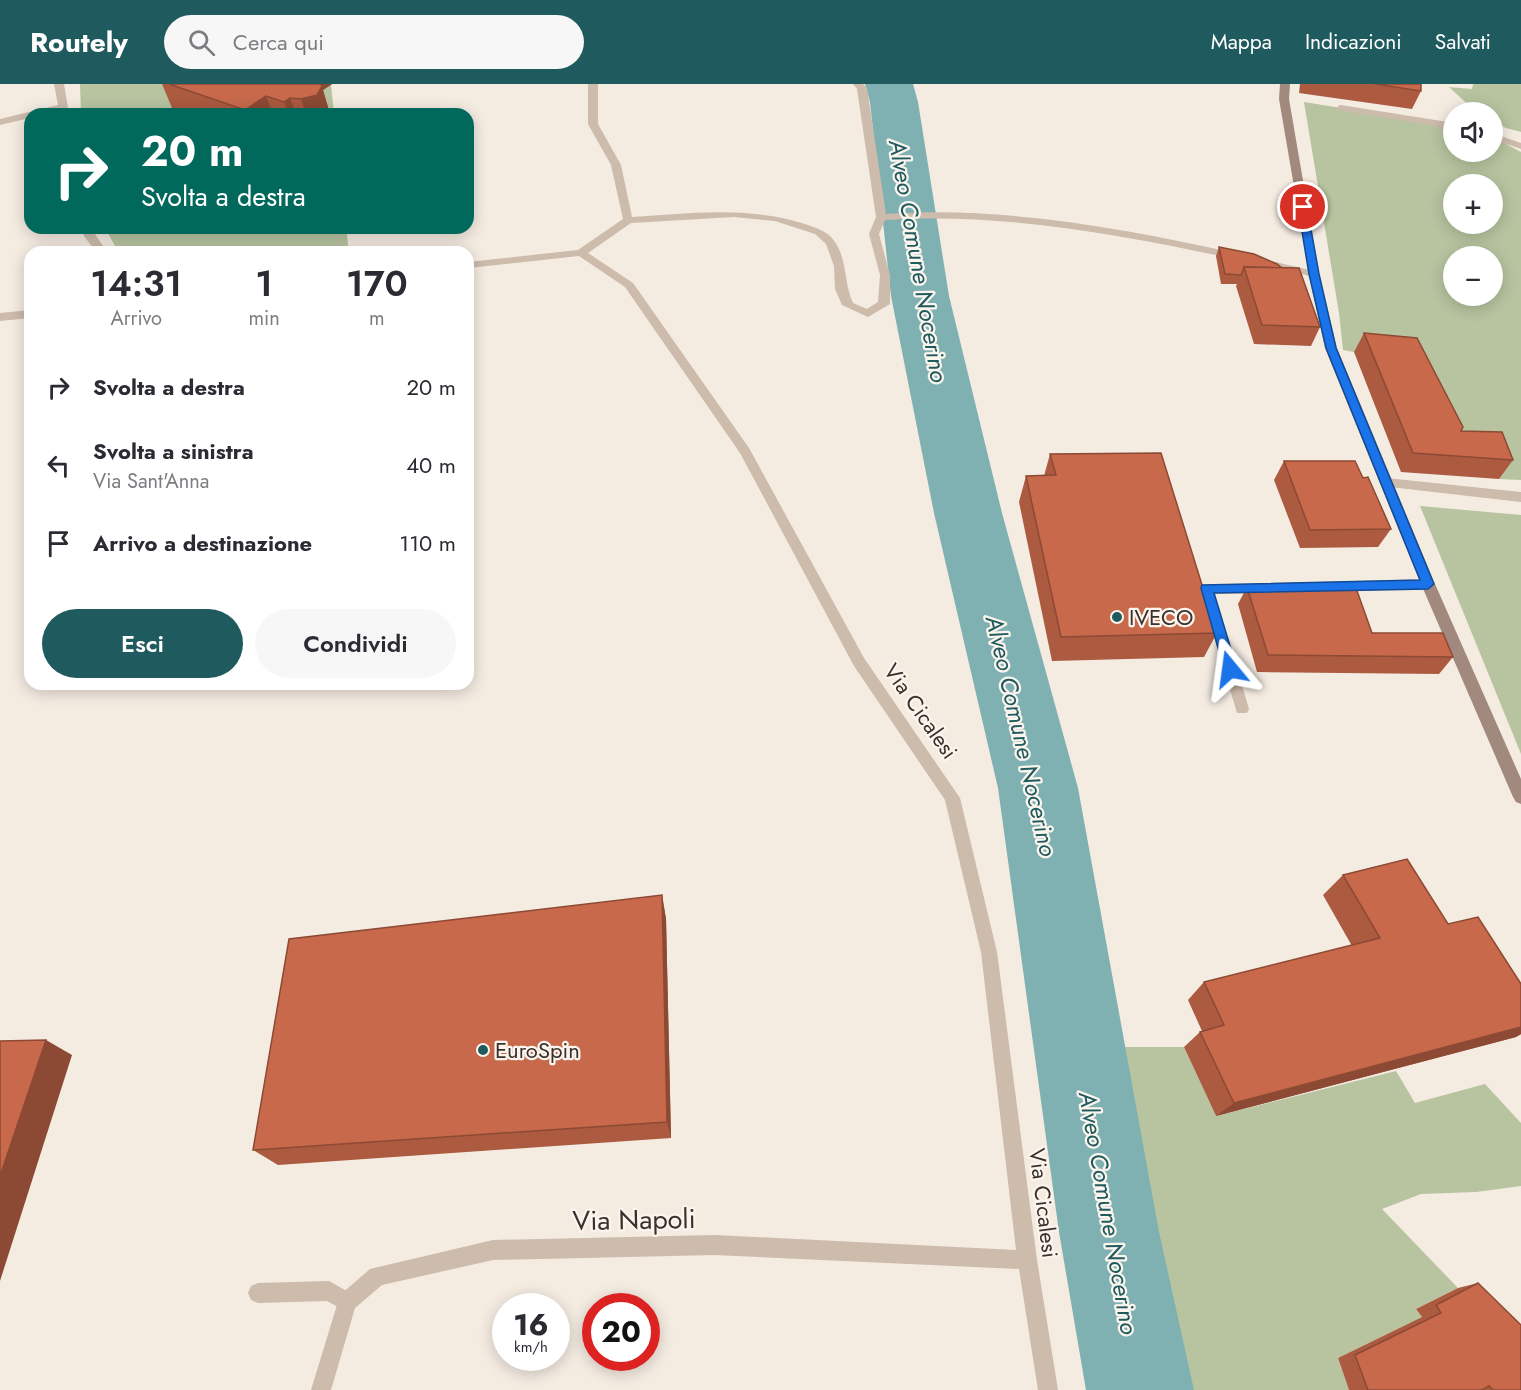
<!DOCTYPE html>
<html lang="it">
<head>
<meta charset="utf-8">
<style>
  body { margin:0; font-family:Jost,sans-serif; background:#f7f7f7; color:#2b2b33; height:100vh; display:flex; flex-direction:column; font-size:22px; white-space:nowrap }
  * { box-sizing:border-box; margin:0 }
  p { font-size:20px; color:#7c7c81 }
  .icon { flex:none; width:33px; height:33px; fill:none; stroke:currentColor; stroke-width:2; stroke-linecap:round; stroke-linejoin:round }
  .map { position:relative; flex:1; overflow:hidden }
  .drawer { position:absolute; left:24px; top:162px; width:450px; height:444px; display:flex; flex-direction:column; background:#fff; border-radius:18px; box-shadow:0 3px 15px #0003 }
  .drawer>* { flex:none }
  .guide { position:absolute; left:24px; top:24px; width:450px; height:126px; border-radius:18px; box-shadow:0 3px 15px #0003; background:#00695c; color:#fff; overflow:hidden }
  .fabs { position:absolute; left:1443px; top:18px; display:grid; gap:12px }
  .fabs a { display:grid; place-items:center; width:60px; height:60px; border-radius:50%; background:#fff; box-shadow:0 3px 15px #0003; font-size:30px }
  .speed { position:absolute; left:492px; top:1209px; display:flex; gap:12px; font-size:30px; font-weight:700; text-align:center }
  .speed>* { display:grid; place-content:center; width:78px; height:78px; border-radius:50%; background:#fff; box-shadow:0 3px 15px #0003; line-height:1 }
  .speed small { font-size:15px; font-weight:400 }
  .speed .limit { border:9px solid #d22; background:#fff; color:#111 }
  .pin { position:absolute; display:grid; place-items:center; width:51px; height:51px; color:#fff; margin:-26px; border:3px solid #fff; border-radius:50%; box-shadow:0 2px 6px #0007 }
  .me { position:absolute; width:66px; margin:-33px; rotate:344deg; stroke-linejoin:round; filter:drop-shadow(0 0 4px #0008) }
  .turn { display:flex; align-items:center; gap:21px; height:126px; padding:0 18px; font-size:27px }
  .turn .icon { width:78px; height:78px; stroke-width:2.5 }
  .turn b { display:block; font-size:42px; line-height:51px }
  .eta { display:flex; justify-content:space-evenly; align-items:center; height:102px; text-align:center }
  .eta b { font-size:36px; font-weight:600; line-height:42px }
  .primary-button { display:flex; gap:12px; margin-top:auto; padding:12px 18px }
  .primary-button a { flex:1; height:69px; border-radius:36px; background:#1f5a5e; color:#fff; font-size:24px; font-weight:600; line-height:69px; text-align:center }
  .primary-button a+a { background:#f7f7f7; color:#2b2b33 }
  ul { padding:0; list-style:none }
  li { display:flex; align-items:center; gap:18px; height:78px; padding:0 18px }
  li div { flex:1 }
  li b { display:block; font-size:22px }
  li em { font-style:normal }
  header { display:flex; align-items:center; gap:36px; box-sizing:border-box; height:84px; padding:0 30px; background:#1f5a5e; color:#fff }
  header strong { font-size:28px }
  nav { display:flex; gap:33px; margin-inline-start:auto; font-size:21px }
  .search { width:420px; height:54px; background:#f7f7f7; display:flex; align-items:center; gap:15px; box-sizing:border-box; padding:0 21px; border-radius:33px; color:#7c7c81; font-size:22px }
  .map>svg:first-child { display:block }
</style>
</head>
<body>
<header>
<strong>Routely</strong>
<div class="search"><svg class="icon" aria-label="search" viewBox="0 0 24 24"><circle cx="10" cy="10" r="6"/><path d="M15 15l6 6"/></svg>Cerca qui</div>
<nav><a>Mappa</a><a>Indicazioni</a><a>Salvati</a></nav>
</header>
<div class="map">
<svg width="1521" height="1306" viewBox="0 0 1521 1306">
  <rect width="100%" height="100%" fill="#f4ebe1"/>
  <g fill="#b8c4a0" fill-rule="evenodd">
    <polygon points="80,0 331,0 334,30 81,30"/>
    <polygon points="1473,0 1521,0 1521,48 1506,44 1493,38 1492,28 1476,28 1449,3 1472,5"/>
    <path d="M 1304,18 L 1453,42 L 1454,68 L 1492,68 L 1493,53 L 1521,68 L 1521,396 L 1499,395 L 1490,364 L 1451,362 L 1354,268 L 1343,266 L 1339,229 ZM 1454,100 L 1492,100 L 1492,140 L 1454,140 ZM 1454,172 L 1492,172 L 1492,212 L 1454,212 Z"/>
    <polygon points="105,144 346,144 349,168 123,168 115,162"/>
    <polygon points="1420,422 1521,431 1521,670"/>
    <path d="M 1116,963 L 1184,963 L 1216,1032 L 1396,987 L 1415,1019 L 1485,1000 L 1521,1039 L 1521,1102 L 1476,1108 L 1421,1110 L 1382,1125 L 1458,1204 L 1416,1225 L 1422,1233 L 1338,1274 L 1349,1306 L 1193,1306 C 1159,1194 1142,1077 1116,963 Z"/>
  </g>
  <g fill="none" stroke-linecap="round" stroke-linejoin="round">
    <polygon fill="#7fb0b2" fill-rule="evenodd" points="865,0 913,0 918,18 949,212 1002,429 1078,704 1159,1148 1194,1306 1086,1306 1059,1148 998,704 934,429 891,212 870,18"/>
    <g fill="#cdbbac" fill-rule="evenodd">
      <polygon points="1386,394 1521,408 1521,418 1381,402 1380,399 1381,396"/>
      <polygon points="1428,495 1435,500 1428,505 1215,510 1249,625 1247,629 1237,629 1200,505 1202,501"/>
      <polygon points="329,1197 354,1211 357,1218 354,1225 347,1228 327,1217 258,1219 251,1216 248,1209 251,1202 258,1199"/>
    </g>
    <g fill="#cdbbac" fill-rule="evenodd">
      <polygon points="54,0 64,0 69,30 59,30 59,26 43,30 30,30 30,34 0,41 0,35 58,21"/>
      <path d="M 588,0 L 598,0 L 598,40 L 621,81 L 632,133 C 691,129 748,122 805,140 C 816,144 828,147 835,158 C 847,175 844,200 853,219 L 867,225 L 878,218 L 880,191 L 869,150 L 876,133 L 857,5 L 853,0 L 863,0 L 867,4 L 886,130 C 1000,122 1123,144 1235,169 L 1240,172 L 1235,175 C 1123,151 1000,128 885,136 L 879,150 L 890,191 L 890,220 L 868,233 L 842,221 L 835,205 L 834,182 L 826,160 L 815,150 L 775,137 L 734,133 L 631,139 L 588,169 L 633,199 L 749,364 L 864,574 L 960,714 L 997,868 L 1037,1176 L 1058,1306 L 1038,1306 L 1019,1185 L 715,1171 L 493,1176 L 382,1201 L 355,1224 L 331,1306 L 311,1306 L 340,1211 L 370,1185 L 493,1156 L 715,1151 L 1016,1166 L 981,868 L 945,716 L 854,582 L 740,369 L 625,203 L 579,172 L 468,184 L 468,178 L 578,166 L 623,135 L 611,81 L 588,40 Z"/>
      <polygon points="1341,21 1454,39 1454,45 1338,26 1338,22"/>
      <polygon points="1492,49 1521,59 1521,65 1492,55"/>
      <polygon points="81,144 91,144 107,168 96,168 84,152"/>
      <polygon points="1262,175 1318,188 1319,190 1314,193 1258,180 1257,178"/>
      <polygon points="30,226 30,234 0,237 0,229"/>
    </g>
    <polygon fill="#a18a7d" fill-rule="evenodd" points="1280,0 1290,0 1289,15 1319,190 1337,264 1435,500 1521,695 1521,720 1516,718 1513,713 1421,500 1325,264 1309,190 1279,15"/>
  </g>
  <g fill="#ac5a40">
    <polygon points="162,0 332,0 323,6 330,30 189,30 172,24"/>
    <polygon points="1300,0 1421,0 1421,7 1412,25 1299,9"/>
    <polygon points="1219,163 1320,243 1311,262 1254,260 1236,202 1237,200 1221,200 1216,172"/>
    <polygon points="1364,249 1461,347 1513,376 1499,395 1401,388 1354,268"/>
    <polygon points="1050,370 1217,549 1204,573 1052,577 1019,418 1026,392 1044,392"/>
    <polygon points="1284,377 1363,394 1391,445 1378,463 1300,464 1274,396"/>
    <polygon points="1247,503 1372,549 1453,573 1439,590 1257,588 1238,520"/>
    <polygon points="1343,791 1448,840 1521,943 1521,950 1516,953 1216,1032 1184,963 1200,948 1202,947 1188,916 1204,898 1352,862 1323,811"/>
    <polygon points="662,811 666,835 671,1054 278,1081 253,1066"/>
    <polygon points="1478,1199 1521,1306 1349,1306 1338,1274 1422,1233 1416,1225 1458,1204"/>
  </g>
  <g fill="#8c4a34">
    <polygon points="303,0 332,0 323,6 330,30 306,30 301,15"/>
    <polygon points="266,12 273,30 246,30 245,26"/>
    <polygon points="290,14 296,30 289,30 284,18"/>
    <polygon points="662,811 666,835 671,1054 667,1038"/>
    <polygon points="1521,943 1521,950 1516,953 1216,1032 1234,1019"/>
    <polygon points="46,956 72,971 0,1197 0,1092"/>
  </g>
  <g fill="#c8694b" stroke="#8c4a34" stroke-width="1.5">
    <polygon points="169,0 321,0 322,2 317,11 301,15 290,14 284,18 266,12 245,26"/>
    <polygon points="1375,0 1421,0 1421,7"/>
    <polygon points="1219,163 1254,170 1277,180 1282,184 1244,183 1241,191 1225,190"/>
    <polygon points="1244,183 1299,184 1320,243 1262,241"/>
    <polygon points="1364,249 1417,254 1463,343 1461,347 1502,348 1513,376 1413,369"/>
    <polygon points="1161,369 1217,549 1061,553 1026,392 1056,391 1050,370"/>
    <polygon points="1284,377 1355,377 1363,394 1368,393 1391,445 1310,446"/>
    <polygon points="1247,503 1356,504 1372,549 1443,549 1453,573 1268,571"/>
    <polygon points="1407,775 1448,840 1478,833 1521,900 1521,943 1234,1019 1200,948 1224,941 1204,898 1380,854 1343,791"/>
    <polygon points="662,811 667,1038 253,1066 289,855"/>
    <polygon points="46,956 0,1092 0,957"/>
    <polygon points="1478,1199 1521,1241 1521,1306 1493,1306 1489,1302 1482,1306 1368,1306 1355,1271 1441,1229 1436,1221"/>
  </g>
  <polygon fill="#1a73e8" stroke="#114b97" stroke-width="1.5" points="1303,120 1307,123 1319,190 1336,264 1434,500 1428,505 1214,509 1237,585 1230,590 1224,585 1201,504 1202,501 1420,496 1326,264 1309,190 1298,123"/>
  <g fill="#1f5a5e" stroke="#fbf5ee" stroke-width="2">
    <circle cx="1117" cy="533" r="6"/>
    <circle cx="483" cy="966" r="6"/>
  </g>
  <g text-anchor="middle" stroke-width="4.5" stroke-linejoin="round" paint-order="stroke">
    <g font-size="22" fill="#3b302b" stroke="#fbf5ee" text-anchor="start">
      <text x="1129" y="541">IVECO</text>
      <text x="495" y="974">EuroSpin</text>
    </g>
    <g font-size="22" fill="#3b302b" stroke="#fbf5ee">
      <text transform="translate(921 627) rotate(55)" y="8">Via Cicalesi</text>
      <text transform="translate(1044 1119) rotate(83)" y="8">Via Cicalesi</text>
    </g>
    <g font-size="24" font-style="italic" fill="#1f5a5e" stroke="#fbf5ee">
      <text transform="translate(918 177) rotate(80)" y="8">Alveo Comune Nocerino</text>
      <text transform="translate(1021 652) rotate(77)" y="8">Alveo Comune Nocerino</text>
      <text transform="translate(1108 1129) rotate(80)" y="8">Alveo Comune Nocerino</text>
    </g>
    <g font-size="27" fill="#3b302b" stroke="#fbf5ee">
      <text transform="translate(634 1136) rotate(-1)" y="9">Via Napoli</text>
    </g>
  </g>
</svg>
<div class="fabs">
<a><svg class="icon" aria-label="sound" viewBox="0 0 24 24"><path d="M4 9h4l5-4v14l-5-4H4zM17 9q2 3 0 6"/></svg></a>
<a>+</a>
<a>−</a>
</div>
<div class="speed"><div>16<small>km/h</small></div><div class="limit">20</div></div>
<div class="pin" style="left:1303px;top:123px;background:#d93025"><svg class="icon" aria-label="arrive" viewBox="0 0 24 24"><path d="M6 21V4h12l-3 4 3 4H6"/></svg></div>
<svg class="me" style="left:1230px;top:585px" viewBox="-20 -20 40 40"><path d="M0-17L14 15 0 8-14 15z" fill="#1a73e8" stroke="#fff" stroke-width="4"/></svg>
<div class="guide">
<div class="turn"><svg class="icon" aria-label="right" viewBox="0 0 24 24"><path d="M7 20v-9h11M14 6l5 5-5 5"/></svg><div><b>20 m</b>Svolta a destra</div></div>
</div>
<section class="drawer">
<div class="eta">
<div><b>14:31</b><p>Arrivo</p></div>
<div><b>1</b><p>min</p></div>
<div><b>170</b><p>m</p></div>
</div>
<ul>
<li><svg class="icon" aria-label="right" viewBox="0 0 24 24"><path d="M7 20v-9h11M14 6l5 5-5 5"/></svg><div><b>Svolta a destra</b></div><em>20 m</em></li>
<li><svg class="icon" aria-label="left" viewBox="0 0 24 24"><path d="M17 20v-9H6M10 6l-5 5 5 5"/></svg><div><b>Svolta a sinistra</b><p>Via Sant'Anna</p></div><em>40 m</em></li>
<li><svg class="icon" aria-label="arrive" viewBox="0 0 24 24"><path d="M6 21V4h12l-3 4 3 4H6"/></svg><div><b>Arrivo a destinazione</b></div><em>110 m</em></li>
</ul>
<div class="primary-button"><a>Esci</a><a>Condividi</a></div>
</section>
</div>
</body>
</html>
